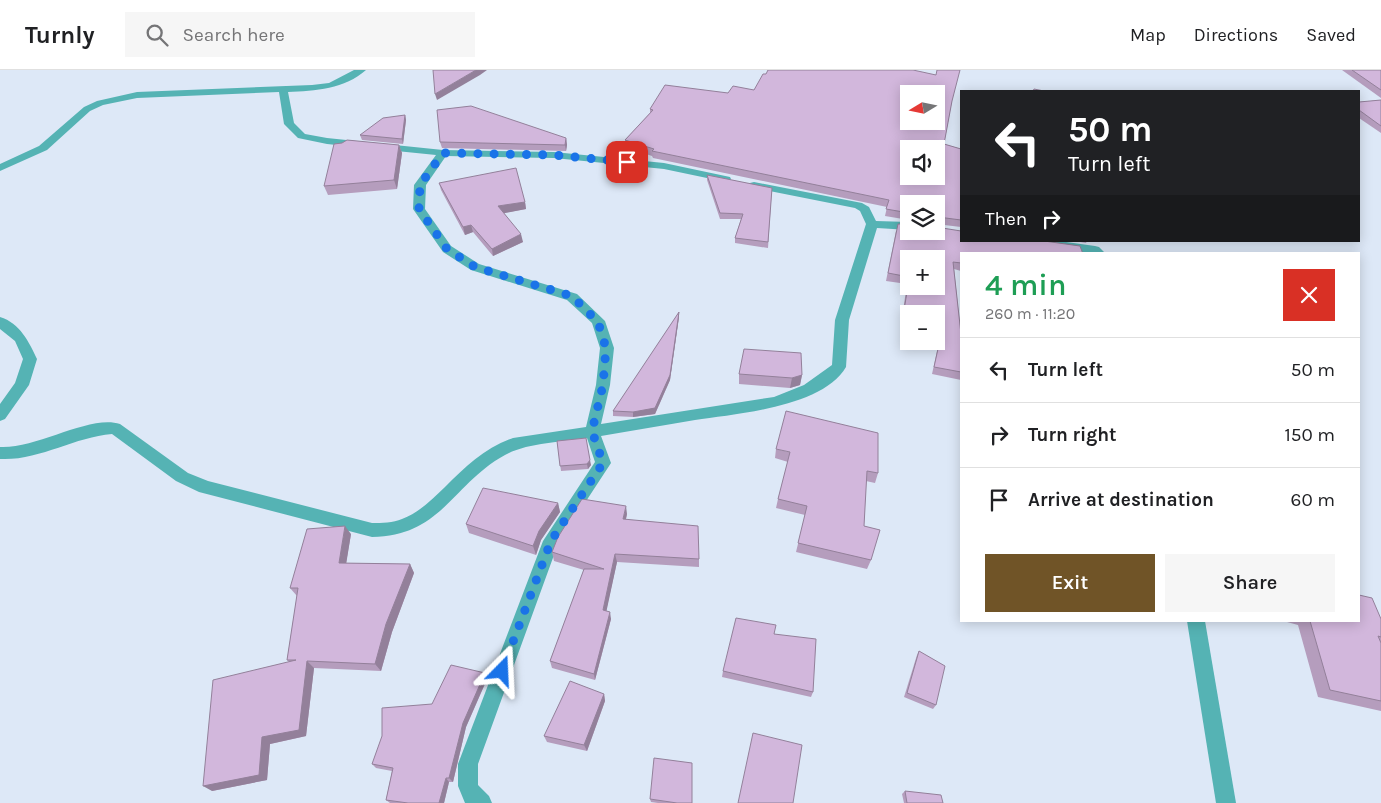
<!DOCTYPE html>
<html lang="en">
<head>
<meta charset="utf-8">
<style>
  body { margin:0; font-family:Karla,sans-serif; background:#f6f6f6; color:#202124; height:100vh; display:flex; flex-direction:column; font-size:19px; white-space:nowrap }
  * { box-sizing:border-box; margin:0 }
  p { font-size:16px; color:#757577 }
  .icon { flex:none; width:28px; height:28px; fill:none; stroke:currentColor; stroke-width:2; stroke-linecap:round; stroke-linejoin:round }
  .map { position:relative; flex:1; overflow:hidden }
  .details { position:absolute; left:960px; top:182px; width:400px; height:370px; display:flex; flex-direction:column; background:#fff; border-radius:0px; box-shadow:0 2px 12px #0003 }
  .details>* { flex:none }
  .hud { position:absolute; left:960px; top:20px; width:400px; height:152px; border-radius:0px; box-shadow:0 2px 12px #0003; background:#202124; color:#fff; overflow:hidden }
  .needle { width:32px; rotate:260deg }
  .controls { position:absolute; left:900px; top:15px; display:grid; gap:10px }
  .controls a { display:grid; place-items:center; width:45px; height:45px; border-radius:0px; background:#fff; box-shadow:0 2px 12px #0003; font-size:25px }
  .pin { position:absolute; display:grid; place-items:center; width:42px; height:42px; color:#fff; margin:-21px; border-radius:10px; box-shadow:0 2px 8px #0006 }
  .me { position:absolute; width:55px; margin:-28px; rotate:21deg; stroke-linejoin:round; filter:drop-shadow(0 0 4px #0008) }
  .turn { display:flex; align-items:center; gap:18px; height:105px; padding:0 25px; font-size:22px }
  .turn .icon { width:65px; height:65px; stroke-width:2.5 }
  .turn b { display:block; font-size:35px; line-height:42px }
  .then { display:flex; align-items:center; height:48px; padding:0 25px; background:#0003; gap:10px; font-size:19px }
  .round { display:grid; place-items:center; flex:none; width:52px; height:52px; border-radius:0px; background:#f6f6f6 }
  .headline { display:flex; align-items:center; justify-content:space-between; height:85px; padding:0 25px }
  h1 { font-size:30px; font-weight:600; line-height:38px; color:#1e9e55 }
  .button { display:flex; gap:10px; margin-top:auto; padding:10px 25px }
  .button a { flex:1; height:58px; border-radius:0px; background:#705427; color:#fff; font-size:20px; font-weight:600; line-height:58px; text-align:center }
  .button a+a { background:#f6f6f6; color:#202124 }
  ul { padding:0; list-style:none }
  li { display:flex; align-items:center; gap:15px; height:65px; padding:0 25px; border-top:1px solid #e0e0e0 }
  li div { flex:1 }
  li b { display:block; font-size:19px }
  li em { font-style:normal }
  header { display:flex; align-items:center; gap:30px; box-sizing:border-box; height:70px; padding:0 25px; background:#fff; border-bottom:1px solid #e0e0e0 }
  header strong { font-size:24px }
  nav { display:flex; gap:28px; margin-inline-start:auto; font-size:18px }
  .search { width:350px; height:45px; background:#f6f6f6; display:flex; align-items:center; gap:12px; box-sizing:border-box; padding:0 18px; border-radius:0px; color:#757577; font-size:19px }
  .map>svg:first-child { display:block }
</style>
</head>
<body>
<header>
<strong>Turnly</strong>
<div class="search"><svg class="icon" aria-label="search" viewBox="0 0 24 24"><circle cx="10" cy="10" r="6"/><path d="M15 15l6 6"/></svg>Search here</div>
<nav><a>Map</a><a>Directions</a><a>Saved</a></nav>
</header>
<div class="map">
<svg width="1381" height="733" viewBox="0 0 1381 733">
  <rect width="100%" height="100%" fill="#dde8f7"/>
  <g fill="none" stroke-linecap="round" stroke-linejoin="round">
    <g fill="#55b3b4" fill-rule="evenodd">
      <path d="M 354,0 L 366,0 C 345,19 315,21 288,22 L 294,53 L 305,64 L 327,68 L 443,80 L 554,82 L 664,93 L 730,107 L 731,109 L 730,111 L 726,112 L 664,99 L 554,88 L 446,86 L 426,115 L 425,139 L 451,176 L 479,194 L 577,224 L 605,251 L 614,278 L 610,315 L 601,354 L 774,327 L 804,315 L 832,295 L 835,250 L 866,154 L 860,141 L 855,138 L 754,118 L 748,115 L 750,113 L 754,112 L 862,133 L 869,137 L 876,151 L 909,152 L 909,160 L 877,158 L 849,250 L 846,297 C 823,337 736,344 695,350 C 664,355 632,361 601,366 L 611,393 L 558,474 L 478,694 L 478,715 L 489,726 L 492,733 L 465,733 L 458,716 L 458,694 L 543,471 L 595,392 L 587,368 C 562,372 526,373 505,385 C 452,414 442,466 372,467 L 199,422 L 176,411 L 112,364 C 74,367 39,391 0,389 L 0,377 C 37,379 90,344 120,354 L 188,403 L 208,411 L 372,453 C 382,453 393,453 402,449 C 419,443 432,429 445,417 C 465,397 486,377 513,368 L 586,357 L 596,315 L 600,278 L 592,253 L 567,230 L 471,200 L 443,182 L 413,139 L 414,115 L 436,85 L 327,74 L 298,68 L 284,54 L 279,22 L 137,28 L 103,35 L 90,41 L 47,80 L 0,101 L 0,94 L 39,76 L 84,37 L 97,31 L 137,22 L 312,15 L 329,13 Z"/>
      <polygon points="1024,171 1059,171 1095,176 1099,177 1106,184 1092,184 1030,175"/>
      <path d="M 0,247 C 20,253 29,272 37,289 L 29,315 L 5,349 L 0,351 L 0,334 L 15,313 L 23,289 L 15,271 L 0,259 Z"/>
      <polygon points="1187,551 1205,551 1236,733 1216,733"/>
    </g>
  </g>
  <g fill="#b59dbd" fill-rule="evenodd">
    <polygon points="1342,0 1381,0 1381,28"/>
    <polygon points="766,4 952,31 944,74 961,79 961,157 936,154 936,134 909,134 909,150 885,146 887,137 653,88 652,86 625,77 625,70 650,43 650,39 728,23 754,20"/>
    <polygon points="1381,30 1381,63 1359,48 1359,32"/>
    <polygon points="405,45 406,50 403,74 362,70 360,65"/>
    <polygon points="566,68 567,75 566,81 442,78 440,72"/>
    <polygon points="399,75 402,83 397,119 328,125 324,116"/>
    <polygon points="707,105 772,118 768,178 735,173 735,168 741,149 720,149 707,110"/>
    <polygon points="439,113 525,132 526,139 504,143 523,172 493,186 473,162 465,165 441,120"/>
    <path d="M 896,161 L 961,184 L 961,201 L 954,199 L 961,264 L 961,310 L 932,304 L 941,263 L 936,262 L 936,244 L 909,244 L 909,255 L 901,254 L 907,214 L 886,211 ZM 909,189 L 936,216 L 909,216 Z"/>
    <polygon points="1074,171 1087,171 1086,173"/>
    <polygon points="679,247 670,310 655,344 633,347 613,346 613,341"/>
    <polygon points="739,304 802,305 800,315 790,318 739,314"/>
    <polygon points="557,371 591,395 588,399 561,401"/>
    <polygon points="776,379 878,403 875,413 866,411 864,456 871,490 867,499 796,482 805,445 776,438 778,429 788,392 775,388"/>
    <polygon points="558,433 560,442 541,470 536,485 469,463 466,454"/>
    <polygon points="627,444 626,449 699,489 699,497 617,492 606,541 611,549 595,610 552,598 550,591 584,500 554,491 552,482"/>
    <polygon points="351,464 346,493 410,494 414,503 392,562 381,601 314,598 306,666 270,674 267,710 212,721 289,592 287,590 297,526 290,518"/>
    <polygon points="1381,549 1381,641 1318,627 1298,555 1287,552 1287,551 1359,551"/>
    <polygon points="774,564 813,622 811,627 722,607 723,601"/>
    <polygon points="919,581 936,635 933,639 904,627 917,585"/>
    <polygon points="485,603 487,609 466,657 453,712 449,712 444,733 390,733 386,730 392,701 376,698 372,694 432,634"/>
    <polygon points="604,624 605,631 587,681 547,672 544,666"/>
    <polygon points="905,721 943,733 904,733 902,724"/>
    <polygon points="650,729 692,733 658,733 651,732"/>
  </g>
  <g fill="#93809a">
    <polygon points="476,0 487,0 480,5 437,30 435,24"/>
    <polygon points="405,45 406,50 403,74 402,69"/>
    <polygon points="566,68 567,75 566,81 565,75"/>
    <polygon points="399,75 402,83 397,119 394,110"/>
    <polygon points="525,132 526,139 500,144 498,136"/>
    <polygon points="471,155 473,162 465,165 463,157"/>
    <polygon points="521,164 523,172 493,186 492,179"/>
    <polygon points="679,242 679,247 670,310 655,344 633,347 633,342"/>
    <polygon points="802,305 800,315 790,318 792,308"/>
    <polygon points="590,390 591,395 588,399 587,394"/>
    <polygon points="558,433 560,442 541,470 536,485 533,476 539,461"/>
    <polygon points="626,436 627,444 624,457 623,449"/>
    <polygon points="345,456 351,464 345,501 339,493"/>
    <polygon points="615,484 617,492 605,548 603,540"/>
    <polygon points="410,494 414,503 392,562 381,601 375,594 386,554"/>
    <polygon points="610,542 611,549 595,610 594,604"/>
    <polygon points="307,591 314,598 306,666 270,674 267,710 212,721 203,716"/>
    <polygon points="485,603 487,609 466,657 453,712 449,708 463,653"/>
    <polygon points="604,624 605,631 587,681 584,675"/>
    <polygon points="446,708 449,712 444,733 439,733"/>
  </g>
  <g fill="#d2b7dc" stroke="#93809a" fill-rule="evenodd">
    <polygon points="433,0 476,0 435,24"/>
    <path d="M 768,0 L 913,0 L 936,5 L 937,0 L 960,0 L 952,31 L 944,74 L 961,79 L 961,150 L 938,147 L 936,152 L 936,134 L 909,134 L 909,143 L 886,139 L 889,130 L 652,81 L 654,79 L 625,70 L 653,40 L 650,39 L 665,15 L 728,23 L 733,16 L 754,20 L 763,4 L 766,4 ZM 909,24 L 936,24 L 936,51 L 909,51 ZM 909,79 L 936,79 L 936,106 L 909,106 Z"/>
    <polygon points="1352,0 1381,0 1381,20"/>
    <polygon points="1034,19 1044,21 1033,21"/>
    <polygon points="1381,30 1381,56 1359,40 1359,32"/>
    <polygon points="471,36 566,68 565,75 440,72 437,40"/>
    <polygon points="405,45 402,69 360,65 383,48"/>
    <polygon points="347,70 399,75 394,110 324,116 334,74 342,73"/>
    <polygon points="516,98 525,132 498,136 521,164 492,179 471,155 463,157 439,113"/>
    <polygon points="707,105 772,118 768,172 735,168 743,144 720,143"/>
    <polygon points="898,154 909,154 909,161 936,161 936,157 961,161 961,171 1044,171 1080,176 1083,184 961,184 961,193 953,192 961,264 961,302 934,297 943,256 936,254 936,244 909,244 909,248 903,246 909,210 909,216 936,216 936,189 909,189 909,207 888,203"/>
    <polygon points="679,242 670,305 655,338 633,342 613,341"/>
    <polygon points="744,279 801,283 802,305 792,308 739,304"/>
    <polygon points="786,341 878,363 878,403 867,401 864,456 880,460 871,490 798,473 807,436 778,429 790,382 776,379"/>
    <polygon points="586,368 590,390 587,394 560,396 557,371"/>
    <polygon points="483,418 558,433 539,461 533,476 466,454"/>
    <polygon points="582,429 626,436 623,449 698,456 699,489 615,484 603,540 610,542 594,604 550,591 584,499 604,499 552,482 558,467"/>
    <polygon points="345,456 339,493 410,494 386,554 375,594 307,591 299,660 262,667 259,705 203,716 213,610 296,590 287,590 298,518 290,518 307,459"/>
    <polygon points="1359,525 1372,528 1381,549 1381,567 1378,566 1381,573 1381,631 1330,620 1310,551 1359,551"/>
    <polygon points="736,548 776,555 774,564 816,569 813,622 723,601"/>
    <polygon points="919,581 945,596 936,635 907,623"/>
    <polygon points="451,595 485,603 463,653 449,708 446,708 439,733 408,733 386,730 393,698 372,694 382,666 382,638 432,634"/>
    <polygon points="570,611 604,624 584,675 544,666"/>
    <polygon points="753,663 802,675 793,733 738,733"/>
    <polygon points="654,688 692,693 692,733 677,733 650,729"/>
    <polygon points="905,721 941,725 943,733 907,733"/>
  </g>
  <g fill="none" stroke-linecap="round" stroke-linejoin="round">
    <polyline stroke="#1a73e8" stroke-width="9" stroke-dasharray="0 16.2" points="502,601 551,471 603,393 592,361 603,315 606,278 598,252 572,226 475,197 447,179 419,139 420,115 443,83 554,85 627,92"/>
  </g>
</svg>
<div class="controls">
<a><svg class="needle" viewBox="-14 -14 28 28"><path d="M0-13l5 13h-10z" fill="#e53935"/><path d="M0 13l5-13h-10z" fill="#757577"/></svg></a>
<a><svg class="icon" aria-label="sound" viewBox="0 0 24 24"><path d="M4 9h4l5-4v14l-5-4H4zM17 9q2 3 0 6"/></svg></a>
<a><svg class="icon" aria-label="layers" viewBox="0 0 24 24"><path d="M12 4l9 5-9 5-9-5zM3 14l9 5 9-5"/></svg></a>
<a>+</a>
<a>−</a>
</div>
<div class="pin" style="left:627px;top:92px;background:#d93025"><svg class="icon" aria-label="arrive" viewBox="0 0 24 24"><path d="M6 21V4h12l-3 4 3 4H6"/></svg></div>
<svg class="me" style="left:502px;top:601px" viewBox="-20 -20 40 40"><path d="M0-17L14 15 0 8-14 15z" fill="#1a73e8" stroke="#fff" stroke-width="4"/></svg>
<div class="hud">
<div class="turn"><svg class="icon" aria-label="left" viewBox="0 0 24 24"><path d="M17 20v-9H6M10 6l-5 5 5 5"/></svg><div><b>50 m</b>Turn left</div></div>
<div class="then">Then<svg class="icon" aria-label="right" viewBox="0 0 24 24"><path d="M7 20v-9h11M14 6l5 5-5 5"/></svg></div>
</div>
<section class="details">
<div class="headline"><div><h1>4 min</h1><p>260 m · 11:20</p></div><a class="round" style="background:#d93025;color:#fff"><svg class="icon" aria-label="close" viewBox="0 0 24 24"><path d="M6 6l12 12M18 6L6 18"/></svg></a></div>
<ul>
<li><svg class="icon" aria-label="left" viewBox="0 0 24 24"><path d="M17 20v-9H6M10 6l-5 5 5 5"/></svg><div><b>Turn left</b></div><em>50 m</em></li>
<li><svg class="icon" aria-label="right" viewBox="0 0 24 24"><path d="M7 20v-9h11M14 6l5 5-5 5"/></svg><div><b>Turn right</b></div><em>150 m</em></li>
<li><svg class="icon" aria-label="arrive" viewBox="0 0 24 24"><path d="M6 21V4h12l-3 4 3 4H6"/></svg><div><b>Arrive at destination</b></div><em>60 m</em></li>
</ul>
<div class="button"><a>Exit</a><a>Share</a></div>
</section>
</div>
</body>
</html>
